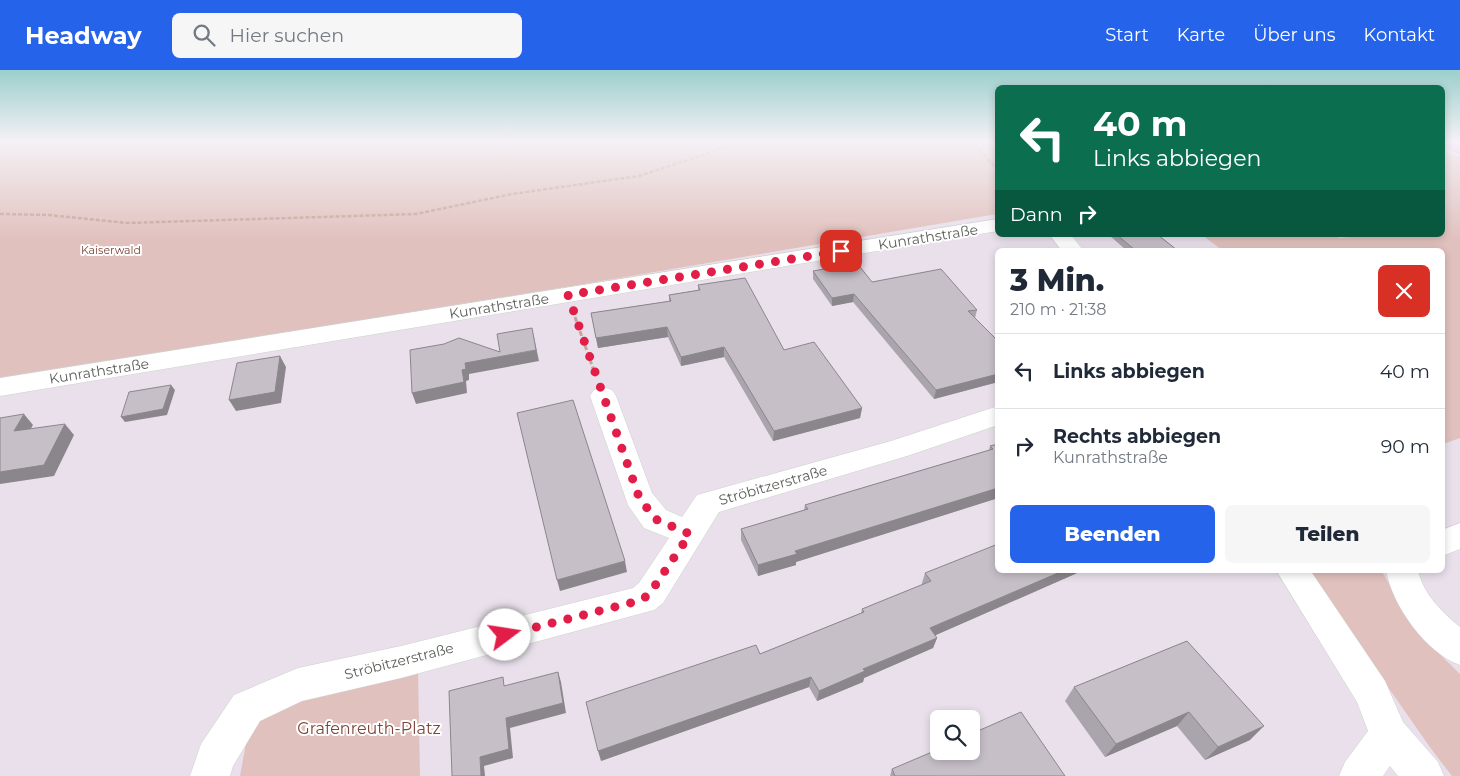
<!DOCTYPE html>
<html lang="de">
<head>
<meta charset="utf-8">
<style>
  body { margin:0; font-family:Montserrat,sans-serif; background:#f6f6f7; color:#1f2937; height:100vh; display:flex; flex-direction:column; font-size:19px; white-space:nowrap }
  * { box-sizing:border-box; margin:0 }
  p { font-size:16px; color:#747a83 }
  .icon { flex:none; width:28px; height:28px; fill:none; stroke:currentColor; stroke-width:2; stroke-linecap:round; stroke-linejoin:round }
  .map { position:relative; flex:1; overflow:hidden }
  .panel { position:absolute; left:995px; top:178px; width:450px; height:325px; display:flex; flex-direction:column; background:#fff; border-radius:8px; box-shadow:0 2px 8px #0003 }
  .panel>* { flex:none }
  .banner { position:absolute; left:995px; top:15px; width:450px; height:152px; border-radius:8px; box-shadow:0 2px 8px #0003; background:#0b6e4f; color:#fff; overflow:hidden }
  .buttons { position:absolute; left:930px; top:640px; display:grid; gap:10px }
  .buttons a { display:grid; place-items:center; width:50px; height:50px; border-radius:8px; background:#fff; box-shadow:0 2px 8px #0003; font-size:25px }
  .pin { position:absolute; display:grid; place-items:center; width:42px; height:42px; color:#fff; margin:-21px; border-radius:10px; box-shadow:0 2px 8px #0006 }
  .me { position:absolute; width:55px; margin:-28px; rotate:76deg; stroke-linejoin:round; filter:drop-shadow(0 0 4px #0008) }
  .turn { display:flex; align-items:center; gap:18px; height:105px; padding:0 15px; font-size:22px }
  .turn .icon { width:65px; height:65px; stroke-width:2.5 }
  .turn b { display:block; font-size:35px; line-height:42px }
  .then { display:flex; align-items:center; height:48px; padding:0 15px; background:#0003; gap:10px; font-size:19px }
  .round { display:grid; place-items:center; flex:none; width:52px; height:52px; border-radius:8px; background:#f6f6f7 }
  .summary { display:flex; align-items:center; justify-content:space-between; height:85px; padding:0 15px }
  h1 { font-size:30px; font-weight:800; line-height:38px }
  .primary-button { display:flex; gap:10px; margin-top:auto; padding:10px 15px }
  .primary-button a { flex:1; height:58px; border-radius:8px; background:#2563eb; color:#fff; font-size:20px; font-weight:800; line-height:58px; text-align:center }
  .primary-button a+a { background:#f6f6f7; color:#1f2937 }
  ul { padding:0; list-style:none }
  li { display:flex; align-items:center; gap:15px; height:75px; padding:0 15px; border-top:1px solid #e0e1e3 }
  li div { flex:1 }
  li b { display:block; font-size:19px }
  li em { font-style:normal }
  header { display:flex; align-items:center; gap:30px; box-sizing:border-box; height:70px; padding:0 25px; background:#2563eb; color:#fff }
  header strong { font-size:24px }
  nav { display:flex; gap:28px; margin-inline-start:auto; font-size:18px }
  .search { width:350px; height:45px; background:#f6f6f7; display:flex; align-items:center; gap:12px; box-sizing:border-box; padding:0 18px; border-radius:8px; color:#747a83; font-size:19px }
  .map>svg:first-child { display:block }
</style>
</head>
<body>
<header>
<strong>Headway</strong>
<div class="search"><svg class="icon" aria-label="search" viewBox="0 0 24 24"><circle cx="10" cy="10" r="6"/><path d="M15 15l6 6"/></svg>Hier suchen</div>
<nav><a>Start</a><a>Karte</a><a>Über uns</a><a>Kontakt</a></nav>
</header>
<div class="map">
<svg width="1460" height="706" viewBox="0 0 1460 706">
  <rect width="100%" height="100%" fill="#e9e0eb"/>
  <g fill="#e1c1be">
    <polygon points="0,71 997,71 997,144 566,217 0,309"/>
    <polygon points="1443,81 1460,87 1460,368 1443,374 1442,180 1222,180 1202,165 1335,165 1340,168 1361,165 1442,165"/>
    <polygon points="1306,500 1381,500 1419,564 1460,604 1460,706 1452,706 1432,680"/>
    <polygon points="418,599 420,706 240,706 246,673 252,657 268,639"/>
  </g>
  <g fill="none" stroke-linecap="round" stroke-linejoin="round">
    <g stroke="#cdd2cc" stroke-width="1">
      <g id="minor">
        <polygon points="998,149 998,161 0,326 0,308"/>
        <polygon points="1050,165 1071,165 1083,180 1061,180"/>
        <polygon points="603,317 612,320 616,326 652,423 666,440 682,447 697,425 891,371 998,336 998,355 907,386 719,442 663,533 654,540 401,608 302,631 260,651 233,696 230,706 190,706 201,674 234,625 298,598 401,576 633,518 639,513 669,468 644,458 628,435 590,326 594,320"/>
        <polygon points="1460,453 1460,479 1442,486 1442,460"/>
        <polygon points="1276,500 1310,500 1385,611 1403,652 1438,692 1444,706 1398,706 1390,696 1383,706 1339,706 1345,692 1368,661 1357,632"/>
        <path d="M 1386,500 L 1418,500 C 1423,524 1442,542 1460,557 L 1460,595 C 1426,583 1392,535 1386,500 Z"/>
      </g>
    </g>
    <g stroke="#cc5fe5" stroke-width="1">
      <polygon id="major" points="1442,71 1460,72 1460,83 1442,77"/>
    </g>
    <g stroke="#c1a798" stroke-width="2.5" stroke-dasharray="4 2" stroke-linecap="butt">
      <polyline points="971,71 998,100"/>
      <polyline points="0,144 49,145 127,153 416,144 512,124 639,106 745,71"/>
    </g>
    <polyline stroke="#c1a798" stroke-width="3" stroke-dasharray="5 2.5" stroke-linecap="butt" points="575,247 595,304"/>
    <use href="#minor" fill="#fff" fill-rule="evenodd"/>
    <use href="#major" fill="#f3a8f8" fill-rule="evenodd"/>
  </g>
  <g fill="#aaa4ac">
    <polygon points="1109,165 1158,165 1177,180 1126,180"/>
    <polygon points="813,201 872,212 977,240 975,248 998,271 998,312 934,329 853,232 832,236 813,209"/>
    <polygon points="698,215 862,338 860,348 773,371 724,287 681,296 668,267 598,278 591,243 669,231 669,225 698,220"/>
    <polygon points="998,374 996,426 995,429 796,492 796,495 758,506 741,470 741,459 804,440 805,435 989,380 990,376"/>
    <polygon points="998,500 1084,500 935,565 937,568 933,578 864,608 863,612 817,631 809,617 601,691 760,584 861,543 862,539 922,515 922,513 925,503"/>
    <polygon points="1187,571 1250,670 1205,690 1177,656 1105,687 1065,631 1074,617"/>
    <polygon points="892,699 1065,706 890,706"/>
  </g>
  <g fill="#8b868c">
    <polygon points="854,224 853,232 832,236 832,228"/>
    <polygon points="667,257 668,267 598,278 596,268"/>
    <polygon points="532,258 539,291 469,304 469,310 466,311 467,323 416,334 412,323 462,300 465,293 536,280"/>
    <polygon points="724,277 724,287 681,296 681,287"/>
    <polygon points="280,286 286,297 281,333 236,341 229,330"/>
    <polygon points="998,304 998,312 934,329 936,320"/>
    <polygon points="171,315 175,320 167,345 125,352 121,347"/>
    <polygon points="862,338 860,348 773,371 774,361"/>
    <polygon points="24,344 33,355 23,372 14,361"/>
    <polygon points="65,354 74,365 54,406 0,414 0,402"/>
    <polygon points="998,416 998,426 996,426 995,429 796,492 796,495 758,506 758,495 795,481"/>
    <polygon points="625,491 627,502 560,521 557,510"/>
    <polygon points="1065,500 1084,500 927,569 930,558"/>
    <polygon points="937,568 933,578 864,608 863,612 817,631 819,621 863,599"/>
    <polygon points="558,602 561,612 566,643 510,658 513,688 484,696 485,706 481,706 480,687 506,648"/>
    <polygon points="811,607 809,617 601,691 598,681"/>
    <polygon points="1189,642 1177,656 1105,687 1116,674"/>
    <polygon points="1264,656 1250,670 1205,690 1218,677"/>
  </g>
  <g fill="#c6bfc8" stroke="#8b868c">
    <polygon points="1117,165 1158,165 1177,180 1135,180"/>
    <polygon points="857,193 872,212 941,199 977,240 968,241 998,271 998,304 936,320 854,224 832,228 813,201"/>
    <polygon points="745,208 784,280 814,272 862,338 774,361 724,277 681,287 667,257 596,268 591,243 671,231 669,225 700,220 698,215"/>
    <polygon points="532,258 536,280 465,293 466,299 462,300 464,312 412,323 410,280 444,274 459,268 500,282 497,264"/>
    <polygon points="280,286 275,322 229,330 237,293"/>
    <polygon points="171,315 163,339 121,347 129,322"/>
    <polygon points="573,330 625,491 557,510 517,343"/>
    <polygon points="24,344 14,361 65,354 44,395 0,402 0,348"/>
    <polygon points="998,374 998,418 795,481 797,484 758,495 741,459 808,439 805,435 993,379 990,376"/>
    <polygon points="998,474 998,500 1065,500 930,558 937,568 863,599 865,601 819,621 811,607 598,681 586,632 756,575 760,584 864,542 862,539 931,511 925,503"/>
    <polygon points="1187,571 1264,656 1218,677 1189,642 1116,674 1074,617"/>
    <polygon points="558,602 563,633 506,648 509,679 480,687 481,706 452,706 449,621 503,607 504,616"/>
    <polygon points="1021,642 1065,706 895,706 892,699 939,679 939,681 971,681 971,664"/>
  </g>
  <linearGradient id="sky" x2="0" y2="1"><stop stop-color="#9ccfcc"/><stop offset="0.42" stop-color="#f5f1f6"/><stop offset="1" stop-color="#f5f1f6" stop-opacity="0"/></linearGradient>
  <rect width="1460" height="170" fill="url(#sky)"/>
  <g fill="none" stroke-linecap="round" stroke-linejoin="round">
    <polyline stroke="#e11d48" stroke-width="9" stroke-dasharray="0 16.2" points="505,565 642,530 650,523 690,464 655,449 639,427 568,225 841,181"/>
  </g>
  <g text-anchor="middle" stroke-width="4" stroke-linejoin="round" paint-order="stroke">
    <g font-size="11" fill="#7e443a" stroke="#fff">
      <text x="111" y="184">Kaiserwald</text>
    </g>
    <g font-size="14" fill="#5b6059" stroke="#fff">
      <text transform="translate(928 167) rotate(-9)" y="5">Kunrathstraße</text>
      <text transform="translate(499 236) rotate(-9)" y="5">Kunrathstraße</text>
      <text transform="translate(99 301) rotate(-9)" y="5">Kunrathstraße</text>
      <text transform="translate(773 415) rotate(-16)" y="5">Ströbitzerstraße</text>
      <text transform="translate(399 591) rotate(-14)" y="5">Ströbitzerstraße</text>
    </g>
    <g font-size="16" fill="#7e443a" stroke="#fff">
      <text x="369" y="664">Grafenreuth-Platz</text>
    </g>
  </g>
</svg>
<div class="buttons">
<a><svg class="icon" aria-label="search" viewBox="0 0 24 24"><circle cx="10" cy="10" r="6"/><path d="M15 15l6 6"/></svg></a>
</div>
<div class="pin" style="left:841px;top:181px;background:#d93025"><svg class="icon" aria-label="arrive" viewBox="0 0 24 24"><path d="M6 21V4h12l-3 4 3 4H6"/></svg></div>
<svg class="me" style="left:505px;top:565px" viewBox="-20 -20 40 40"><circle r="19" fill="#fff"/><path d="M0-13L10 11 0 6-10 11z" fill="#e11d48"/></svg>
<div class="banner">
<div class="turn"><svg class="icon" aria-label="left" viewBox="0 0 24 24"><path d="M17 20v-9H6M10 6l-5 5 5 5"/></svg><div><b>40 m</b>Links abbiegen</div></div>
<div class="then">Dann<svg class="icon" aria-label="right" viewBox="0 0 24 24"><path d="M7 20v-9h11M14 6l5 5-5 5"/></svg></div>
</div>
<section class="panel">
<div class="summary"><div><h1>3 Min.</h1><p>210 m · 21:38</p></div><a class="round" style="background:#d93025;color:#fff"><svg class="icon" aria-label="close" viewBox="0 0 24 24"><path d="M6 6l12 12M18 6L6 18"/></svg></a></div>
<ul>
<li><svg class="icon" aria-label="left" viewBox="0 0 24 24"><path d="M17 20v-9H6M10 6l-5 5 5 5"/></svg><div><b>Links abbiegen</b></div><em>40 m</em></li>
<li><svg class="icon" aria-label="right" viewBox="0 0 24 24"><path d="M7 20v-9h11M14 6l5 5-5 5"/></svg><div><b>Rechts abbiegen</b><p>Kunrathstraße</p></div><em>90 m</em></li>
</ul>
<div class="primary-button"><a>Beenden</a><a>Teilen</a></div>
</section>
</div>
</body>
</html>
